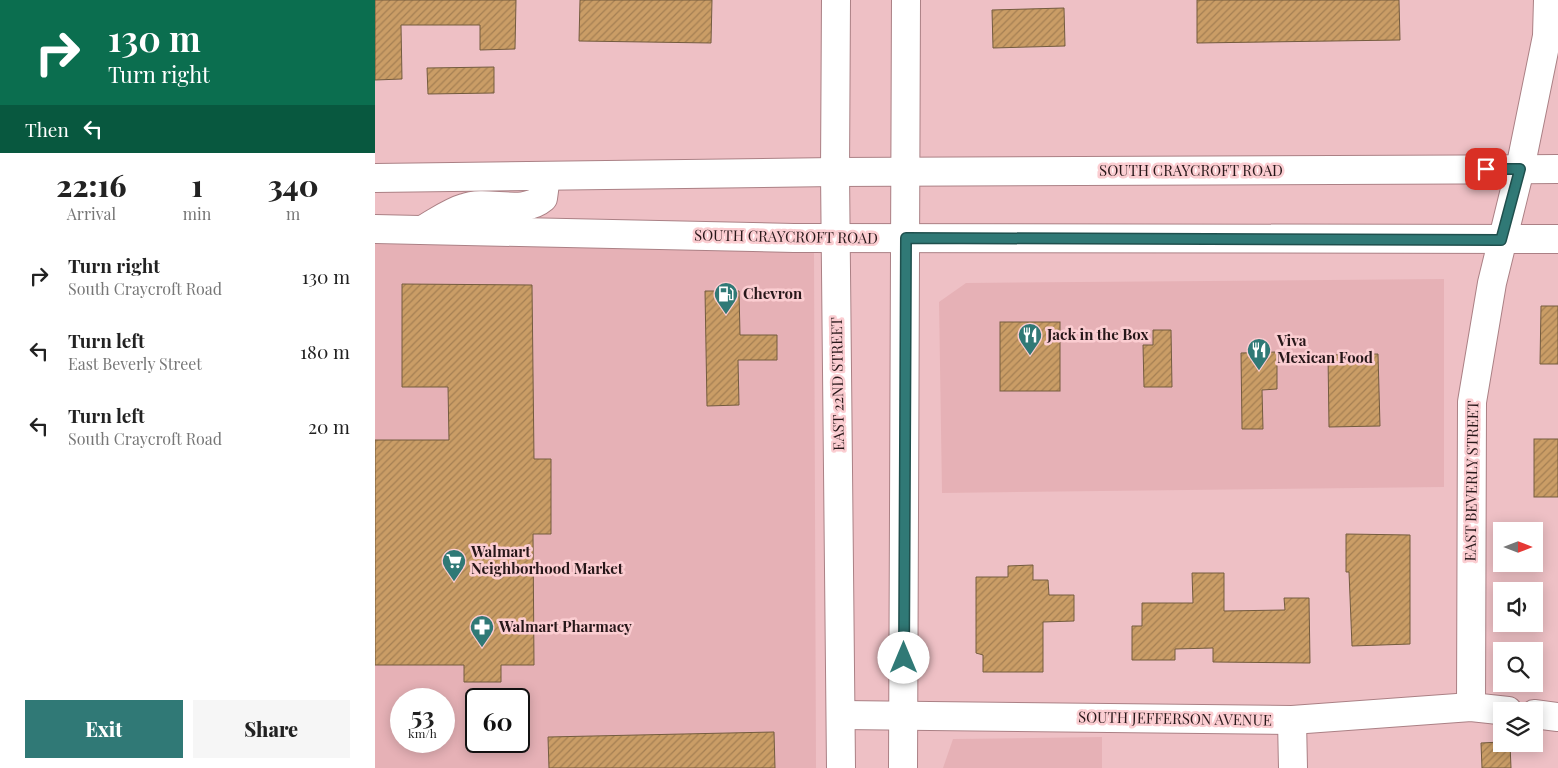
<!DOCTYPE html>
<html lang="en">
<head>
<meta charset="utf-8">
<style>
  body { margin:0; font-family:"Playfair Display",serif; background:#f6f6f6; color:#222; height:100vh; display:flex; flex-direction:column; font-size:19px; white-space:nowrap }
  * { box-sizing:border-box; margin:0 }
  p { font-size:16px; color:#767676 }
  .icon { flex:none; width:28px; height:28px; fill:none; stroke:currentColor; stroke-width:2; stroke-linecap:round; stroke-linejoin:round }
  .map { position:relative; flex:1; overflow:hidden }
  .drawer { display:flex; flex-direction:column; background:#fff; width:375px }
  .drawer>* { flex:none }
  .banner { background:#0b6e4f; color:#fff; overflow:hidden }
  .needle { width:32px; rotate:90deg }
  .fabs { position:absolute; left:1118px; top:522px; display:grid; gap:10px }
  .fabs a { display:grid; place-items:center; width:50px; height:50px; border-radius:0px; background:#fff; box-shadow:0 2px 12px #0003; font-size:25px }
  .speed { position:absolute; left:15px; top:688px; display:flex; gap:10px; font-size:25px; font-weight:700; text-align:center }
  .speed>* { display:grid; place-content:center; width:65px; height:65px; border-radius:50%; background:#fff; box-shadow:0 2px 12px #0003; line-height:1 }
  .speed small { font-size:12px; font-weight:400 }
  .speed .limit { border:2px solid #111; border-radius:8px; background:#fff; color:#111 }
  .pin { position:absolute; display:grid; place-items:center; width:42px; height:42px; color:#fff; margin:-21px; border-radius:10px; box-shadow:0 2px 8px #0006 }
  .me { position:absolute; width:55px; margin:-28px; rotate:0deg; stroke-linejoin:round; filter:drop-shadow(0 0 4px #0008) }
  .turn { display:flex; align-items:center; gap:18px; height:105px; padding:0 25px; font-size:22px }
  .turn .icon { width:65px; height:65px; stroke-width:2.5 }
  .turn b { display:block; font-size:35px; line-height:42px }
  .then { display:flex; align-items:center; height:48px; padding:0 25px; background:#0003; gap:10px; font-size:19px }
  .eta { display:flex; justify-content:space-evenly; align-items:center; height:85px; text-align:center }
  .eta b { font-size:30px; font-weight:800; line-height:35px }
  .button { display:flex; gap:10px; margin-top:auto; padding:10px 25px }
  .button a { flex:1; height:58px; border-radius:0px; background:#307976; color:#fff; font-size:20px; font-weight:800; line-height:58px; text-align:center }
  .button a+a { background:#f6f6f6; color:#222 }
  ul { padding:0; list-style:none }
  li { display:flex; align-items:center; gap:15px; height:75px; padding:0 25px }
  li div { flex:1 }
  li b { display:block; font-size:19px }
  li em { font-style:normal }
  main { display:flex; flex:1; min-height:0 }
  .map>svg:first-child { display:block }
</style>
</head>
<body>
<main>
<section class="drawer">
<div class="banner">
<div class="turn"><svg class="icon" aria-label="right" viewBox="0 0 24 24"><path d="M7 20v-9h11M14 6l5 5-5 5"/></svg><div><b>130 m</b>Turn right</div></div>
<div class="then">Then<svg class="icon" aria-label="left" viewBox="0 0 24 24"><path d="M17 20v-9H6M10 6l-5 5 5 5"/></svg></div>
</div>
<div class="eta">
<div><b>22:16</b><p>Arrival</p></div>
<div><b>1</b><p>min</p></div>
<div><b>340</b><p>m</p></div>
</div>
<ul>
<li><svg class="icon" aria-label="right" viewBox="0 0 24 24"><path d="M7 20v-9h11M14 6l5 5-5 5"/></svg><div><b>Turn right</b><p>South Craycroft Road</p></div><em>130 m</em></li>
<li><svg class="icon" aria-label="left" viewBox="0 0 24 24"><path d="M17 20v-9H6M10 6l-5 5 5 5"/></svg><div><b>Turn left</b><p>East Beverly Street</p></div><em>180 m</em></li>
<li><svg class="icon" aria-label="left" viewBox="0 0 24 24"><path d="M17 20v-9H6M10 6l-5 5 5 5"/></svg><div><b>Turn left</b><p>South Craycroft Road</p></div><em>20 m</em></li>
</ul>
<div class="button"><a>Exit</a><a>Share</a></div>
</section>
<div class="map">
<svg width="1183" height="768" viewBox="0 0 1183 768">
  <defs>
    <pattern id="building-hatch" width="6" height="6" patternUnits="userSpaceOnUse" patternTransform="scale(1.25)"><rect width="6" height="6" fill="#ca9d66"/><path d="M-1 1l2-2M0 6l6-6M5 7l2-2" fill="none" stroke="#a47f53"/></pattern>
  </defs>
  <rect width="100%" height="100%" fill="#eec0c5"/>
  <g fill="#e6b1b6" fill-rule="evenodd">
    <path d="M 0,244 L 439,251 L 441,768 L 0,768 ZM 26,699 L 69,699 L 69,741 L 26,741 ZM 101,699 L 144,699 L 144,741 L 101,741 Z"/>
    <polygon points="1069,279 1069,487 567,493 564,302 591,283"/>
    <polygon points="727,737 727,768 568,768 578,739"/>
  </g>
  <g fill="url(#building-hatch)" stroke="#745c3f">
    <polygon points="0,0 141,0 140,49 105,50 105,25 26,25 27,79 0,80"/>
    <polygon points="205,0 337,0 336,43 204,41"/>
    <polygon points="822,0 1024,0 1025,40 822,43"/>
    <polygon points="689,8 690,46 618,48 617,10"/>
    <polygon points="119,67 119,93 53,94 52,68"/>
    <polygon points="27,284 157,285 159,459 176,459 176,534 158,534 159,665 126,665 126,682 89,682 89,665 0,665 0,440 74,440 73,387 27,387"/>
    <polygon points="330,291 364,291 365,335 402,335 402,360 363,360 364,405 332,406"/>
    <polygon points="1166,306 1183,306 1183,364 1165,364"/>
    <rect x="625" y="322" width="60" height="69"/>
    <polygon points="778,330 796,330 797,387 769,387 768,345 778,345"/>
    <polygon points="902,352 902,389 887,390 888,429 867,429 866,353"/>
    <polygon points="1003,354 1005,426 954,427 953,355"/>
    <rect x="1159" y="439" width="24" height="58"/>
    <polygon points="971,534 1035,535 1035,644 977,646 974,572 971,572"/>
    <polygon points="658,565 658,580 673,580 674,595 699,595 699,621 668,622 668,672 608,672 608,655 601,653 601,577 633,577 633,566"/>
    <polygon points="817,573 849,573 849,611 910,610 909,598 934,598 935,663 838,662 838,648 800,649 800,660 757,660 757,626 767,626 767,603 818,603"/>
    <polygon points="399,732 400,768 174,768 173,737"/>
    <polygon points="1126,742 1135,744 1136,768 1107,768 1106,743"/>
  </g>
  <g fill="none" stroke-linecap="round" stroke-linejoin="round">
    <g stroke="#ab8085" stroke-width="30">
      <g id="minor">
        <polyline points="1096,707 1097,402 1117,283 1145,169 1172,36 1173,0"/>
        <polyline points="1159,714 1183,717"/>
        <polyline points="467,715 917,720 1096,707 1133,711"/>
        <polyline points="917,720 918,768"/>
      </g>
    </g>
    <g stroke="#ab8085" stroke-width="30">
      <g id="major">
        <polyline points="461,0 460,172 466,768"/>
        <polyline points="0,178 460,172 1183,169"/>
        <polyline points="0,229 419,238 1183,239"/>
        <path d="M 47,230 C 60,223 75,212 89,208 C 113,199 147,216 168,198 L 171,176"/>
        <polyline points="528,768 531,0"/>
      </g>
    </g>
    <use href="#minor" stroke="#fff" stroke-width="28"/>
    <use href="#major" stroke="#fff" stroke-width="28"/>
  </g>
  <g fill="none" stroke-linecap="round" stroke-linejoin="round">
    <g stroke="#1f4f4d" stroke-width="12">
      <polyline id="route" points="529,658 531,238 1126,240 1145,169 1111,169"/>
    </g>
    <use href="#route" stroke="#307976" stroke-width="9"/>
  </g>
  <defs>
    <g id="fuel-pin" transform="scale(1.25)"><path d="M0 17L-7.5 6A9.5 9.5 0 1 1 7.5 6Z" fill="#307976" stroke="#fbcdd1"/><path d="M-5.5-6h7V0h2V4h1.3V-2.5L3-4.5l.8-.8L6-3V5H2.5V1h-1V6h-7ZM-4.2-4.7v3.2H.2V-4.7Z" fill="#fff"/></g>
    <g id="restaurant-pin" transform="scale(1.25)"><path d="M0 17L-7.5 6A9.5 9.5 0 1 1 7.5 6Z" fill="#307976" stroke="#fbcdd1"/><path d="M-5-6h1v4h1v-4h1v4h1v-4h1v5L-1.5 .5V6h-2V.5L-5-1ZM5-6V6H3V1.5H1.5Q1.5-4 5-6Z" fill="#fff"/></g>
    <g id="supermarket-pin" transform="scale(1.25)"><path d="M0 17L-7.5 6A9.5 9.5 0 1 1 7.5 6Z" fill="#307976" stroke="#fbcdd1"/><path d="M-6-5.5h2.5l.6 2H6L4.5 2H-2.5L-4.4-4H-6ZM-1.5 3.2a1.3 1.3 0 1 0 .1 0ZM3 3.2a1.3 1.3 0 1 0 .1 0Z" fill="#fff"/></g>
    <g id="pharmacy-pin" transform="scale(1.25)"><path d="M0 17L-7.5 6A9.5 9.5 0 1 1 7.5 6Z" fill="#307976" stroke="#fbcdd1"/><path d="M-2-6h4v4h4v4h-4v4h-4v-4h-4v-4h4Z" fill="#fff"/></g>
  </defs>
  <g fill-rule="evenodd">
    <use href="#fuel-pin" x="351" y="294"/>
    <use href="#restaurant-pin" x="655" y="335"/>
    <use href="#restaurant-pin" x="884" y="350"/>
    <use href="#supermarket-pin" x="79" y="561"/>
    <use href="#pharmacy-pin" x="107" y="627"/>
  </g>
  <g text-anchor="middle" stroke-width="5" stroke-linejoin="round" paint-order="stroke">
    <g font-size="15" fill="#271719" stroke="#fbcdd1">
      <text x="816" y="176">SOUTH CRAYCROFT ROAD</text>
      <text transform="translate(411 237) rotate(1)" y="5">SOUTH CRAYCROFT ROAD</text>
      <text transform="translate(463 384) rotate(-91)" y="5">EAST 22ND STREET</text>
      <text transform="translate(1097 481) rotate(-89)" y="5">EAST BEVERLY STREET</text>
      <text transform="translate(800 719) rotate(1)" y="5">SOUTH JEFFERSON AVENUE</text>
    </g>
    <g font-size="15" font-weight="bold" fill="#271719" stroke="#fbcdd1" text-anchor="start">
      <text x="368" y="299">Chevron</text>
      <text x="672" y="340">Jack in the Box</text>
      <text x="902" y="346">Viva<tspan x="902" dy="17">Mexican Food</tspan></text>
      <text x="96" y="557">Walmart<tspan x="96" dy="17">Neighborhood Market</tspan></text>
      <text x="124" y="632">Walmart Pharmacy</text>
    </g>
  </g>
</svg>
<div class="fabs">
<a><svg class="needle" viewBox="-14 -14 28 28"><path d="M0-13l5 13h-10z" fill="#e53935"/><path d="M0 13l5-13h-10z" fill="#767676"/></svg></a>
<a><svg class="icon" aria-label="sound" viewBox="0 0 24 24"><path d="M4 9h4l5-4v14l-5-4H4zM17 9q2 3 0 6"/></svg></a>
<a><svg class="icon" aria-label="search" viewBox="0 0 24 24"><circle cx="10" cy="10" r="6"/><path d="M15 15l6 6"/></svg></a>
<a><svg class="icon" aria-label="layers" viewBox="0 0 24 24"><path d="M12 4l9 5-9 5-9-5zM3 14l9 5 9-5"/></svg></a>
</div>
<div class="speed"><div>53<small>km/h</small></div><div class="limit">60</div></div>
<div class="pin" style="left:1111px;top:169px;background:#d93025"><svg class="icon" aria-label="arrive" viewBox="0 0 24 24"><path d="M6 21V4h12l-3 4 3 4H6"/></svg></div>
<svg class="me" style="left:529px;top:658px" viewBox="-20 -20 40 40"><circle r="19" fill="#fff"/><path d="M0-13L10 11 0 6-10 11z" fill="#307976"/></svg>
</div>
</main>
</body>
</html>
